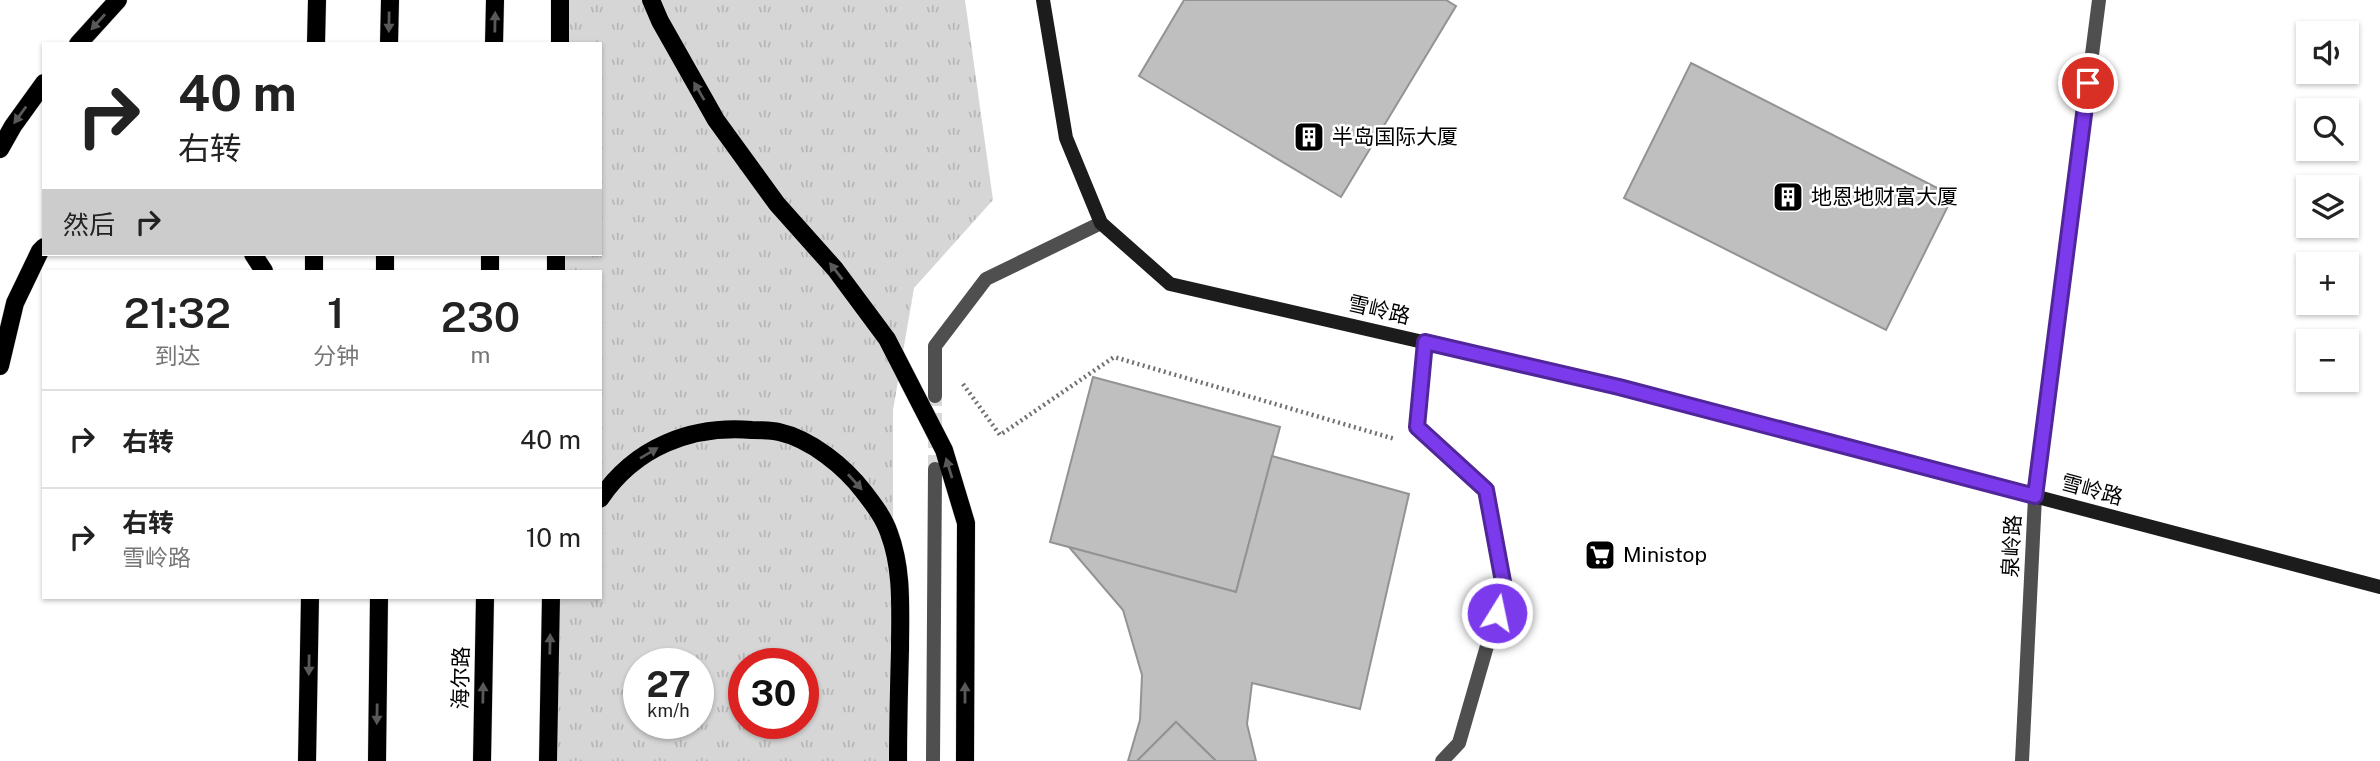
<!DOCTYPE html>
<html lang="zh">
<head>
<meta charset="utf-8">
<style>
  body { margin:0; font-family:"Public Sans","Noto Sans SC",sans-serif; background:#f6f6f6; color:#222; height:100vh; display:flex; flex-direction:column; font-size:26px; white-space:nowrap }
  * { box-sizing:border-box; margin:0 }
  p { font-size:23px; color:#767676 }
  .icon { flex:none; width:38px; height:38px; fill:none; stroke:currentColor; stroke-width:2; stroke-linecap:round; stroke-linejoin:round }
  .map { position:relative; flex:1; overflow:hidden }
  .panel { position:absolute; left:42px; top:270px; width:560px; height:329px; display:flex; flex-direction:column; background:#fff; border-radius:0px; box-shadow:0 2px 5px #0004 }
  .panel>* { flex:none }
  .top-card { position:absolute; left:42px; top:42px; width:560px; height:214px; border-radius:0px; box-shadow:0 2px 5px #0004; background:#fff; color:#222; overflow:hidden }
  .fabs { position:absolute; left:2296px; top:21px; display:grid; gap:14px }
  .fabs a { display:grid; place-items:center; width:63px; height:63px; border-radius:0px; background:#fff; box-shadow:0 2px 5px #0004; font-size:35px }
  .speed { position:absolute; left:623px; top:648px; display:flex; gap:14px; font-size:35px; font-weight:700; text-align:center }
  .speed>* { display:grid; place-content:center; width:91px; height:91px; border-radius:50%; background:#fff; box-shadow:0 2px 5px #0004; line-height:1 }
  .speed small { font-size:18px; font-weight:400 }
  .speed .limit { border:10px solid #d22; background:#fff; color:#111 }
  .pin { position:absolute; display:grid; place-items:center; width:60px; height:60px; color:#fff; margin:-30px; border:4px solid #fff; border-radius:50%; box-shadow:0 2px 7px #0007 }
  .me { position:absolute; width:77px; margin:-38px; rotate:10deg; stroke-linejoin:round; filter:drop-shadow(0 0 5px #0008) }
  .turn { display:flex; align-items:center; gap:24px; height:147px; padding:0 21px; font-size:32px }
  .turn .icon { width:91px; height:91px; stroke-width:2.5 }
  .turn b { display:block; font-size:49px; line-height:60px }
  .then { display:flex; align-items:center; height:66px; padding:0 21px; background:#0003; gap:14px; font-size:26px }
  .eta { display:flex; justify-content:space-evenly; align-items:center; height:119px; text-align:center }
  .eta b { font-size:42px; font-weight:600; line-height:49px }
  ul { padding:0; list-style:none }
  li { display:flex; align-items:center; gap:21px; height:98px; padding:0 21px; border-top:2px solid #e0e0e0 }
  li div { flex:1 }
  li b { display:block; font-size:26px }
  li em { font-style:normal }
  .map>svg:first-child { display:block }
</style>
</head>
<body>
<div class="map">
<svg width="2380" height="761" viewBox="0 0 2380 761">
  <defs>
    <pattern id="park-tufts" width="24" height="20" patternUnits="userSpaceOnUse" patternTransform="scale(1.75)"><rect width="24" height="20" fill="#d6d6d6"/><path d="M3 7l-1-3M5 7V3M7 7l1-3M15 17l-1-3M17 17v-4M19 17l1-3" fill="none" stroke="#b6b6b6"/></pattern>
  </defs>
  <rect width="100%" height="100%" fill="#fff"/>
  <path fill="url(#park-tufts)" fill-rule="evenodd" d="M 567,0 L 965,0 L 993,200 L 914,288 L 893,410 L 893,761 L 555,761 L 557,597 L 600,597 L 600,271 L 563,271 L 563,254 L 600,254 L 600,44 L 566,44 ZM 639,663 L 698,663 L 698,723 L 639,723 ZM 744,663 L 803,663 L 803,723 L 744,723 Z"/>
  <g fill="#bfbfbf" stroke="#939393" stroke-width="2">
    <polygon points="1184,0 1446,0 1456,6 1341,197 1139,76"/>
    <polygon points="1691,63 1953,196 1886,330 1624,198"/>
    <polygon points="1093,377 1280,427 1236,592 1050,542"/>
    <polygon points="1272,456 1409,494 1360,709 1252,683 1247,724 1256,761 1216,761 1176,722 1137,761 1128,761 1140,720 1142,675 1123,610 1069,547 1236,592"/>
    <polygon points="1176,722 1216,761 1137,761"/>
  </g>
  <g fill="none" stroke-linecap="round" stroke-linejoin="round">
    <polyline stroke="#d9d9d9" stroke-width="14" stroke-dasharray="14 7" stroke-linecap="butt" points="935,469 935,396"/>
    <g stroke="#dbdbdb" stroke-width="19">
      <g id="primary">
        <polyline points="651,0 660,21 716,120 777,204 835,269 887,339 944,450 966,523 965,761"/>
        <polyline points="78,44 118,0"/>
        <polyline points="316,44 317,0"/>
        <polyline points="389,44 390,0"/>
        <polyline points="494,44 495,0"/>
        <polyline points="560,44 560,0"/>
        <polyline points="0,149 13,126 44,83"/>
        <polyline points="253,254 264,271"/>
        <polyline points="314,271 314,254"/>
        <polyline points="385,271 385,254"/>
        <polyline points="490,271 490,254"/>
        <polyline points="556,271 556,254"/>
        <polyline points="0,366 15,303 40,251 44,247"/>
        <path d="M 600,499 C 635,447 691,425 752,430 C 761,430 771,430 779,432 C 811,439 845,467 864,492 C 874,505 884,518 889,533 C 903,570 900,610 900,649 C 899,686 898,724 898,761"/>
        <polyline points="307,761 310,597"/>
        <polyline points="377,761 379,597"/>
        <polyline points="482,761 485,597"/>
        <polyline points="548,761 551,597"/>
      </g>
    </g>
    <polyline stroke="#717171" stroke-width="4.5" stroke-dasharray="2 3.5" stroke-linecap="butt" points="963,384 1000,435 1114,357 1395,439"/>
    <g stroke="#4f4f4f" stroke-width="14">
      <polyline points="1425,342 1417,427 1485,490 1504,587 1459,743 1442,761"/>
      <polyline points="935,396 935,346 986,279 1101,223"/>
      <polyline points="933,761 935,469"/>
      <polyline points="2022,761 2035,497 2099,0"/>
    </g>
    <polyline stroke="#1c1c1c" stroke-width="14" points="1043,0 1066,138 1101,223 1170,284 1619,387 2380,587"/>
    <use href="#primary" stroke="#000" stroke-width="18"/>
  </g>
  <defs><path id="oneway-solid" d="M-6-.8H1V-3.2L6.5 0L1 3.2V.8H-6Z" transform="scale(1.75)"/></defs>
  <g fill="#595959">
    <use href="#oneway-solid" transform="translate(98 22) rotate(132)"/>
    <use href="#oneway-solid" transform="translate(389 22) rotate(91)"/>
    <use href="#oneway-solid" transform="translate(495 22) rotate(-89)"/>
    <use href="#oneway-solid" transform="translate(699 91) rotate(-120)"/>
    <use href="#oneway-solid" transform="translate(20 115) rotate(126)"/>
    <use href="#oneway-solid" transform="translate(836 271) rotate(-128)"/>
    <use href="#oneway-solid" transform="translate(649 453) rotate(-31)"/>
    <use href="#oneway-solid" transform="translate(949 468) rotate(-107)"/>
    <use href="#oneway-solid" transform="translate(855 482) rotate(48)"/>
    <use href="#oneway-solid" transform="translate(550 644) rotate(-89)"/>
    <use href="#oneway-solid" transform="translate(309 665) rotate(91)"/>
    <use href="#oneway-solid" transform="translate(483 693) rotate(-89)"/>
    <use href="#oneway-solid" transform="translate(965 693) rotate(-90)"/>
    <use href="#oneway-solid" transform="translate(377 714) rotate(91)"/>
  </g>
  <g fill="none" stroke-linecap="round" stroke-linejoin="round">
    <g stroke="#51269a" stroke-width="18">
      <polyline id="route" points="1497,613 1504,587 1486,490 1417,427 1425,342 1619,387 2035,496 2088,83"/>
    </g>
    <use href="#route" stroke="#7c3aed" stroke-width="12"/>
  </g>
  <defs>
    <g id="building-square" transform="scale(1.575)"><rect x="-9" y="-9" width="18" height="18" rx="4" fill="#000" stroke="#fff"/><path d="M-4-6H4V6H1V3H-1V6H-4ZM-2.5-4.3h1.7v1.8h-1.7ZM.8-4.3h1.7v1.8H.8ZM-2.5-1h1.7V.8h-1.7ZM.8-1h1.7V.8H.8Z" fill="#fff"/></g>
    <g id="supermarket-square" transform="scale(1.575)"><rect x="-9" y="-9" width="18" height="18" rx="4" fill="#000" stroke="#fff"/><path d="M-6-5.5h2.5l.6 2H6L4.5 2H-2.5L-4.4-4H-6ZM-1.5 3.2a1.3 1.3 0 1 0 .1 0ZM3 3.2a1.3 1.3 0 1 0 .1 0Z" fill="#fff"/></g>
  </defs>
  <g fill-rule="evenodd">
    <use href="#building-square" x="1309" y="137"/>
    <use href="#building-square" x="1788" y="197"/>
    <use href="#supermarket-square" x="1600" y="555"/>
  </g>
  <g text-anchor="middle" stroke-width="5" stroke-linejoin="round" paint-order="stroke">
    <g font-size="21" fill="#000" stroke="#fff" text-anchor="start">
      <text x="1332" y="144">半岛国际大厦</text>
      <text x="1811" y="204">地恩地财富大厦</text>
      <text x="1623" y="562">Ministop</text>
    </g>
    <g font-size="21" fill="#000" stroke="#fff">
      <text transform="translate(1379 310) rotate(13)" y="7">雪岭路</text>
      <text transform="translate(2092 490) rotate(15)" y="7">雪岭路</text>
      <text transform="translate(2012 546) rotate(-87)" y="7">泉岭路</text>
      <text transform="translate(461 678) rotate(-89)" y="7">海尔路</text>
    </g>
  </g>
</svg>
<div class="fabs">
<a><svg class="icon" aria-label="sound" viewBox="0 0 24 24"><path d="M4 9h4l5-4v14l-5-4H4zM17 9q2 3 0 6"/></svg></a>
<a><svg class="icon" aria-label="search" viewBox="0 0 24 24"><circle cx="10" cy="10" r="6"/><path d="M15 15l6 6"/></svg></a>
<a><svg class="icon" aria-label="layers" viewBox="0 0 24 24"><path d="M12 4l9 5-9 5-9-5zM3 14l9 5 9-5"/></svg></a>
<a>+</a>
<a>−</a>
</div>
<div class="speed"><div>27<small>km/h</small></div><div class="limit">30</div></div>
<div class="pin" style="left:2088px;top:83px;background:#d93025"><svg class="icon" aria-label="arrive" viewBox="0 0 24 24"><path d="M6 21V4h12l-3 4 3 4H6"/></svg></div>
<svg class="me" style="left:1497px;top:613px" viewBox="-20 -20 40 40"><circle r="17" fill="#7c3aed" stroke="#fff" stroke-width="3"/><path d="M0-11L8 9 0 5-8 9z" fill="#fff"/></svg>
<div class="top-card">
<div class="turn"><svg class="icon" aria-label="right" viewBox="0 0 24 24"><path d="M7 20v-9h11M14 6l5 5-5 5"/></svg><div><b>40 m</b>右转</div></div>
<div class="then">然后<svg class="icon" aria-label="right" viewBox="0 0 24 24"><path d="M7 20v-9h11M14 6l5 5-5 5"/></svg></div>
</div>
<section class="panel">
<div class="eta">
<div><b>21:32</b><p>到达</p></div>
<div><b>1</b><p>分钟</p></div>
<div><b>230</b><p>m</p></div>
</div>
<ul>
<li><svg class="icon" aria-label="right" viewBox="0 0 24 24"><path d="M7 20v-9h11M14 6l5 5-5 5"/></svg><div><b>右转</b></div><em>40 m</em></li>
<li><svg class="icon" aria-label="right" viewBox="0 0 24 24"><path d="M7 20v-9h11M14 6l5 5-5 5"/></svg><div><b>右转</b><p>雪岭路</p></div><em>10 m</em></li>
</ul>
</section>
</div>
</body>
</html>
